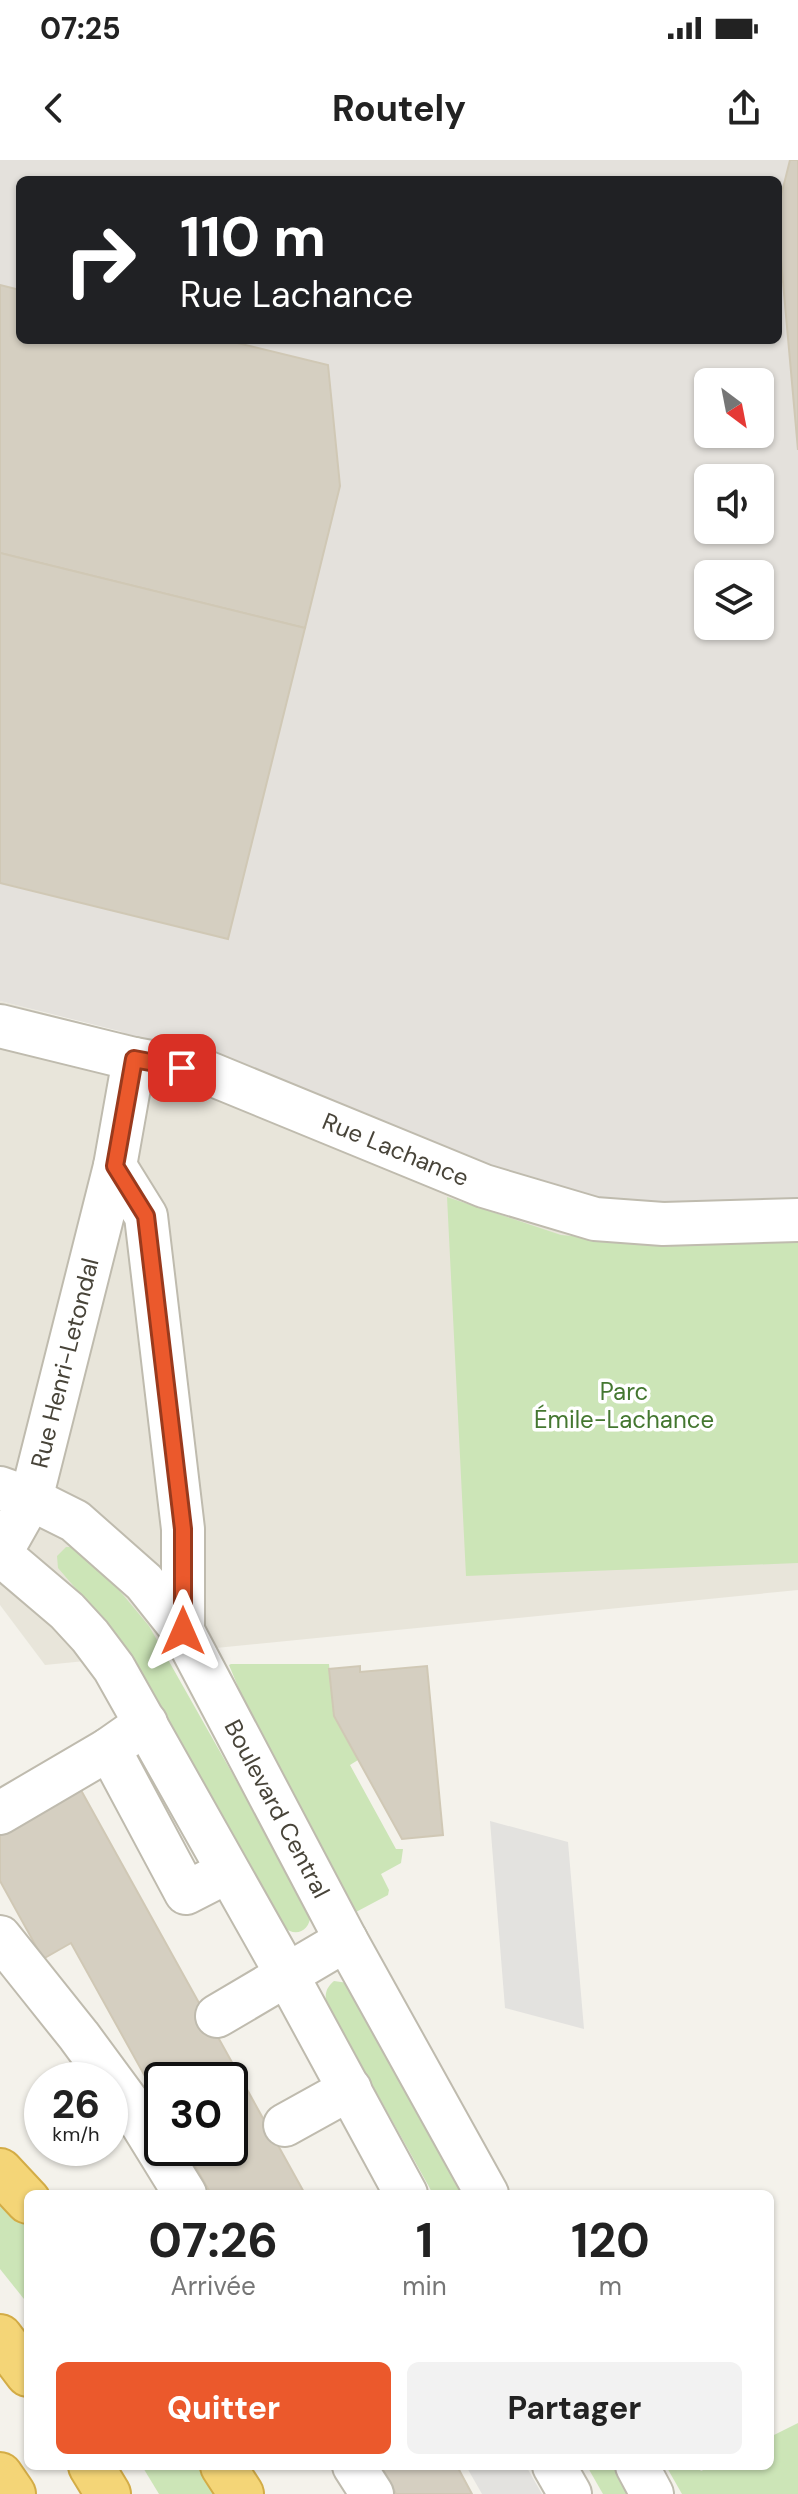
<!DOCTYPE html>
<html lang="fr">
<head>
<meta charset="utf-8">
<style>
  body { margin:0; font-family:"DM Sans",sans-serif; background:#f2f2f2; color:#222; height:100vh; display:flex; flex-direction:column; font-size:30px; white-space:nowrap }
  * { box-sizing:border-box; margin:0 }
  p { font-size:26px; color:#767676 }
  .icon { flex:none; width:44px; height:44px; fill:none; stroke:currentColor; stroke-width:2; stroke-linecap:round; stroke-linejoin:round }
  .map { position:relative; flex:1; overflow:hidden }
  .sheet { position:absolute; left:24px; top:2030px; width:750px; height:280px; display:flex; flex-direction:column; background:#fff; border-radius:12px; box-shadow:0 2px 6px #0004 }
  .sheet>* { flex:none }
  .banner { position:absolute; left:16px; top:16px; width:766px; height:168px; border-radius:12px; box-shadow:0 2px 6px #0004; background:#202124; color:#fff; overflow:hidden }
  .needle { width:52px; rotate:148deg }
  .fabs { position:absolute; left:694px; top:208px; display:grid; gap:16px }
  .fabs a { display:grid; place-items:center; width:80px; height:80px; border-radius:12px; background:#fff; box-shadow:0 2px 6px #0004; font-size:40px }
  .speed { position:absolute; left:24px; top:1902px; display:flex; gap:16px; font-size:40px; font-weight:700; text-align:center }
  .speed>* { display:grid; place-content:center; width:104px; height:104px; border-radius:50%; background:#fff; box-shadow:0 2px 6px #0004; line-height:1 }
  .speed small { font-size:20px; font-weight:400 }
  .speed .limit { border:4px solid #111; border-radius:12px; background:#fff; color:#111 }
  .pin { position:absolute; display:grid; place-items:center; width:68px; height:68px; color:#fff; margin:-34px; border-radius:16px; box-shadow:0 4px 12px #0006 }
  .me { position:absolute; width:88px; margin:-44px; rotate:0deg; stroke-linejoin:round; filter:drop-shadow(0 0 6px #0008) }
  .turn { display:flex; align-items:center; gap:28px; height:168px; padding:0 32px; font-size:36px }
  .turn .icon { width:104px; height:104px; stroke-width:2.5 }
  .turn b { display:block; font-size:56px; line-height:68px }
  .eta { display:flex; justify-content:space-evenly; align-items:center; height:136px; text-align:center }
  .eta b { font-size:48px; font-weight:700; line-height:56px }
  .primary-button { display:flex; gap:16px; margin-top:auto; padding:16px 32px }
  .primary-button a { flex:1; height:92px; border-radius:12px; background:#eb592c; color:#fff; font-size:32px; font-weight:700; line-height:92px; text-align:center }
  .primary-button a+a { background:#f2f2f2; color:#222 }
  .status { display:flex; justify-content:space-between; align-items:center; height:56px; padding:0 40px; background:#fff; direction:ltr }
  .status svg { height:22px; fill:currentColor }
  header { display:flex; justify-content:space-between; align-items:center; height:104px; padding:0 32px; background:#fff; font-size:36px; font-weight:700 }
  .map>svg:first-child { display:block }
</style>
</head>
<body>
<div class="status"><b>07:25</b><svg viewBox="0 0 49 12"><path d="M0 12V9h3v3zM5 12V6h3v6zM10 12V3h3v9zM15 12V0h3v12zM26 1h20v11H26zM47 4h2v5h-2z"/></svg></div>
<header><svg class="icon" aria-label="back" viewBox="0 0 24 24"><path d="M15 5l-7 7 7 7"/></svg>Routely<svg class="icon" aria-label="share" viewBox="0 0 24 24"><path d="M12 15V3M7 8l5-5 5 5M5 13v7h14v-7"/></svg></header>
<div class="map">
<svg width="798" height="2334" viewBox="0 0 798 2334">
  <rect width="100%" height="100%" fill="#f4f2eb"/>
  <polygon fill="#e8e5da" points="0,841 798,1052 798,1430 45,1505 0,1445"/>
  <path fill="#e4e1dc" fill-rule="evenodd" d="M 0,0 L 798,0 L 798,1052 L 670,1062 L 481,1018 L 119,871 L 0,841 ZM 20,20 L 778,20 L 778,180 L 20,180 ZM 708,222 L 760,222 L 760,274 L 708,274 ZM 708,318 L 760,318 L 760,370 L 708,370 ZM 708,414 L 760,414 L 760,466 L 708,466 Z"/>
  <g fill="#cce5b7">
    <polygon points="447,1037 561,1075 684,1086 789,1079 798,1083 798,1403 466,1416"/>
    <path d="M 66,1387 L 73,1387 L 109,1418 L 149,1466 L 310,1751 C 313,1769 296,1780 283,1766 L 154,1536 L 103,1460 L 58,1408 L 57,1396 Z"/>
    <polygon points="231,1504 329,1504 334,1556 358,1600 350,1605 396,1689 403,1689 401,1703 381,1714 389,1730 388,1735 356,1752 256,1570 229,1505"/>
    <path d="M 334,1821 L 348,1823 L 467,2034 L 433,2034 L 326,1842 C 325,1833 326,1828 334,1821 Z"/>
    <polygon points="0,2034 28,2066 28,2144 0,2109"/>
    <polygon points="798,2263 798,2334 682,2334 666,2306 697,2306 701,2311 712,2306 770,2306 770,2277"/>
    <polygon points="142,2306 203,2306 220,2334 159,2334"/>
    <polygon points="587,2306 618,2306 633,2334 603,2334"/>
  </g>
  <g fill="#e3e2df">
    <polygon points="490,1661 568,1682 584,1869 505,1848"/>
    <polygon points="466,2306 526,2306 542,2334 482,2334"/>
  </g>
  <g fill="#d5cfc1" stroke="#d0c8b5" stroke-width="2">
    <polygon points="790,0 798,0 798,290 778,66 778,48"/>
    <polygon points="0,125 20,130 20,180 225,180 328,205 340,326 305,468 0,393"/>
    <polygon points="0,393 305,468 228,779 0,723"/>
    <polygon points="360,1506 360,1512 427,1506 443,1675 402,1679 334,1556 329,1509"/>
    <polygon points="77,1623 305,2034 211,2034 185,1988 230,1988 230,1920 162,1920 162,1947 71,1783 43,1799 0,1721 0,1666"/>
    <polygon points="381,2306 457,2306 472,2334 396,2334"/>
  </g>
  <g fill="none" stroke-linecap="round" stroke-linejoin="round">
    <g stroke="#bfbbae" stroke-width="46">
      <g id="minor">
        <path id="s1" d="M 0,866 L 134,899 L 206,912 L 484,1026 L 595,1059 L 663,1064 L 798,1060"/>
        <polyline points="134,899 115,1006 31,1339 0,1394 67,1451 90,1476 114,1508 287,1815 406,2034"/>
        <polyline points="115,1006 146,1056 183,1369 183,1471"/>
        <path id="s2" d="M 0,1328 L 31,1339 L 75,1361 L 144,1422 L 183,1471 L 346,1780 L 487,2034"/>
        <polyline points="146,1563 109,1589 186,1733 227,1712"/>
        <polyline points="0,1653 109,1589"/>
        <polyline points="0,1777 79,1876 132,1948 185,2034"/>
        <polyline points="217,1856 346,1780"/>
        <polyline points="285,1965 350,1929"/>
        <polyline points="354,2306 372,2334"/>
        <polyline points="554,2306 570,2334"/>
        <polyline points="637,2306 652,2334"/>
      </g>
    </g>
    <g stroke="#d3ac46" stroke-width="48">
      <g id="highway">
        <polyline points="0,2011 28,2041"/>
        <polyline points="0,2177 28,2214"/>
        <polyline points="91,2306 108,2334"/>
        <polyline points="223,2306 241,2334"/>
        <polyline points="0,2315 13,2334"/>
      </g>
    </g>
    <use href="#minor" stroke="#fff" stroke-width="42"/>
    <use href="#highway" stroke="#f4d577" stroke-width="44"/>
  </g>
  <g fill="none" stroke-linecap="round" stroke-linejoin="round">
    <g stroke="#993a1d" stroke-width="20">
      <polyline id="route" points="182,908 134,899 115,1006 146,1056 183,1369 183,1471"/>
    </g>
    <use href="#route" stroke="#eb592c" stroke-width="14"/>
  </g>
  <g text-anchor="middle" stroke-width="7" stroke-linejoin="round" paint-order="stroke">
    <g font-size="24" fill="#484439" stroke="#fff">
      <text dy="8" stroke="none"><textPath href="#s1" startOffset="416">Rue Lachance</textPath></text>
      <text transform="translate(65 1203) rotate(-76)" y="8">Rue Henri-Letondal</text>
      <text dy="8" stroke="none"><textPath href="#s2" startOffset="438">Boulevard Central</textPath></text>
    </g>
    <g font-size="24" fill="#447730" stroke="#fff">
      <text x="624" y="1240">Parc<tspan x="624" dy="28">Émile-Lachance</tspan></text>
    </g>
  </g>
</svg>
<div class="fabs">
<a><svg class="needle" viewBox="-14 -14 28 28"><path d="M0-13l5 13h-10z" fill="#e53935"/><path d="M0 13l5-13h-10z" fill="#767676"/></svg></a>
<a><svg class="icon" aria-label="sound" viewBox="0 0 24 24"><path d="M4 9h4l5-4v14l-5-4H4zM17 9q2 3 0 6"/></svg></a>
<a><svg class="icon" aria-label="layers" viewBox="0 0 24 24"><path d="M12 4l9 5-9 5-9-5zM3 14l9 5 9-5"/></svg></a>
</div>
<div class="speed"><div>26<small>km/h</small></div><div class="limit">30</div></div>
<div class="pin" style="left:182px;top:908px;background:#d93025"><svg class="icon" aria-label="arrive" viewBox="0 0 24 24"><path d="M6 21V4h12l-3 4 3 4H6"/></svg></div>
<svg class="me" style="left:183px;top:1471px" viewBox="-20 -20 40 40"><path d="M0-17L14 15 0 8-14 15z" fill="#eb592c" stroke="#fff" stroke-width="4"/></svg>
<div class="banner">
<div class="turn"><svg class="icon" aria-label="right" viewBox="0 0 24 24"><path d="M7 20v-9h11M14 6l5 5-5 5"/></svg><div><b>110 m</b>Rue Lachance</div></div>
</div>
<section class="sheet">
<div class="eta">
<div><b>07:26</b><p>Arrivée</p></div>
<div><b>1</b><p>min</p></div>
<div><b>120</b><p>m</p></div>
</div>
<div class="primary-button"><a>Quitter</a><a>Partager</a></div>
</section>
</div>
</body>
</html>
